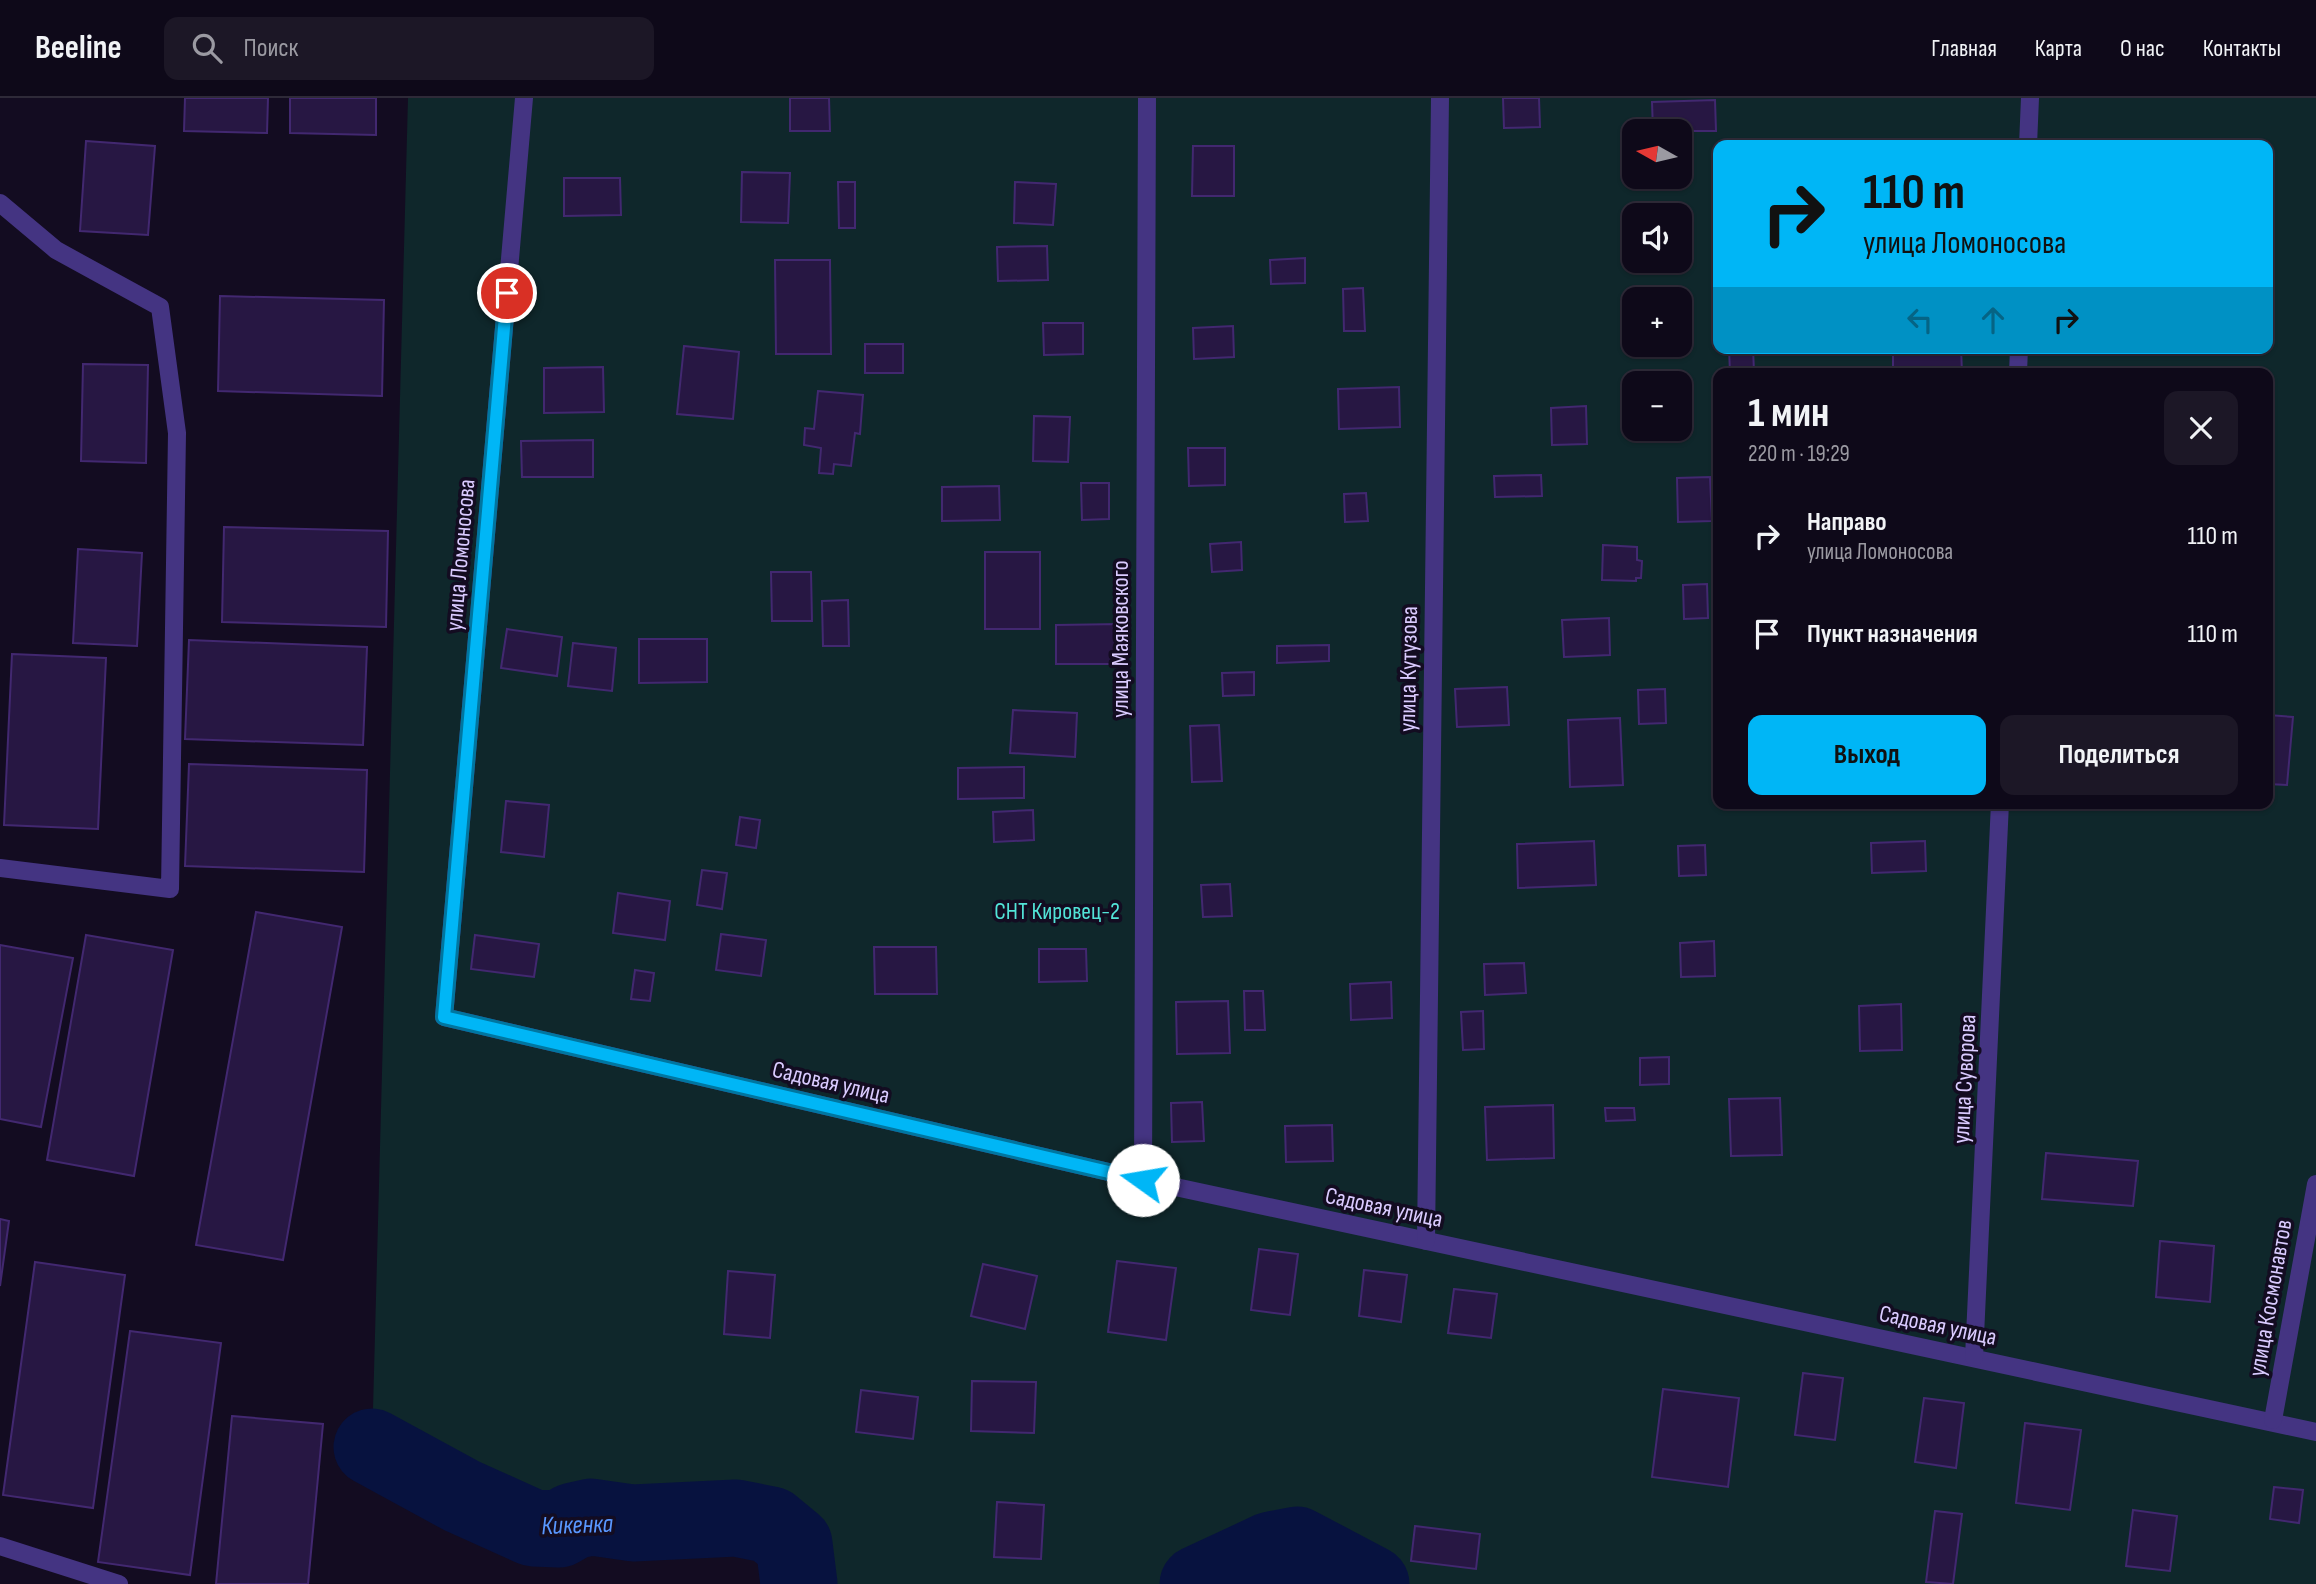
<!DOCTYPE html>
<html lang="ru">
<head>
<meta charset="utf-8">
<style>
  body { margin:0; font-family:"Sofia Sans Condensed",sans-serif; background:#1c1726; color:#f1f3f6; height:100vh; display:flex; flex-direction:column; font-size:26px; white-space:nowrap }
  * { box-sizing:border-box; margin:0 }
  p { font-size:23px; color:#9b9aa2 }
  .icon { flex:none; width:38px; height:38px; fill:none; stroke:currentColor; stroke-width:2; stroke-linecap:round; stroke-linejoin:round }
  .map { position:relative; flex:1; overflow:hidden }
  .details { position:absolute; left:1713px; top:270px; width:560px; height:441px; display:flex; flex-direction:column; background:#0e0919; border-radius:14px; box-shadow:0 2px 5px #0004,0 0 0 2px #2e2a38 }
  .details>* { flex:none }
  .guide { position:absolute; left:1713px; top:42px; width:560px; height:214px; border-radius:14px; box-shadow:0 2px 5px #0004,0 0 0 2px #2e2a38; background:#00b6f6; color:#111; overflow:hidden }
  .needle { width:46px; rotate:278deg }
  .controls { position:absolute; left:1622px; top:21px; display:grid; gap:14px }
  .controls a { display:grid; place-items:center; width:70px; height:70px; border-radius:14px; background:#0e0919; box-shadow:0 2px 5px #0004,0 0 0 2px #2e2a38; font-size:35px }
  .pin { position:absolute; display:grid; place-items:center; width:60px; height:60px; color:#fff; margin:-30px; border:4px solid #fff; border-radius:50%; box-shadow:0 2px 7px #0007 }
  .me { position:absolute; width:77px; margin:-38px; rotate:283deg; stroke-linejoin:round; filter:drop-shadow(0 0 5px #0008) }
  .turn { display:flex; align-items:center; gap:24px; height:147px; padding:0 35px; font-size:32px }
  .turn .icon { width:91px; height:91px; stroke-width:2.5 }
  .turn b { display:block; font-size:49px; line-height:60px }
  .lanes { display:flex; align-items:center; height:66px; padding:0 35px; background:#0003; justify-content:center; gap:35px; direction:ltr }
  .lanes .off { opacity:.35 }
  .round { display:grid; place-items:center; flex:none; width:74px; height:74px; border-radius:14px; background:#1c1726 }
  .headline { display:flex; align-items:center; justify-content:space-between; height:119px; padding:0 35px }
  h1 { font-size:42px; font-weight:700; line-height:52px }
  .cta { display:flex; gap:14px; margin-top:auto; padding:14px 35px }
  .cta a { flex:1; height:80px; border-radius:14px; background:#00b6f6; color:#111; font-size:28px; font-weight:700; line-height:80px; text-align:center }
  .cta a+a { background:#1c1726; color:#f1f3f6 }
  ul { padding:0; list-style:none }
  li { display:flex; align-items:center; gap:21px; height:98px; padding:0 35px }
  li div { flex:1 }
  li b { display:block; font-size:26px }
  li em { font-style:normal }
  header { display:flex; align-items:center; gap:42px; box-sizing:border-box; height:98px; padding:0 35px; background:#0e0919; border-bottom:2px solid #2e2a38 }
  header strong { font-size:33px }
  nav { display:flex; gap:38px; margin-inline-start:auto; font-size:24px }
  .search { width:490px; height:63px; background:#1c1726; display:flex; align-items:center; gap:18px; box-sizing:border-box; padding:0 24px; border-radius:14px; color:#9b9aa2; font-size:26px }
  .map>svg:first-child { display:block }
</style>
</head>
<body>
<header>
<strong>Beeline</strong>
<div class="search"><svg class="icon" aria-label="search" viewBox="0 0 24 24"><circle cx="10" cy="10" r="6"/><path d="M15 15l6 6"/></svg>Поиск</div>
<nav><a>Главная</a><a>Карта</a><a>О нас</a><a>Контакты</a></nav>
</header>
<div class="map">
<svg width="2316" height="1486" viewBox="0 0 2316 1486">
  <rect width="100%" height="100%" fill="#130c21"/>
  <path fill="#0f272b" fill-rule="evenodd" d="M 408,0 L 2316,0 L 2316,1486 L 1371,1486 L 1297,1447 L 1271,1452 L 1198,1486 L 799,1486 L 794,1446 L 771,1427 L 736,1420 L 633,1425 L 591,1419 L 573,1423 L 559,1431 L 533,1430 L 462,1398 L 372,1349 ZM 1634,33 L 1680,33 L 1680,79 L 1634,79 ZM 1718,47 L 2268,47 L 2268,250 L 1718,250 ZM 1634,117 L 1680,117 L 1680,163 L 1634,163 ZM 1634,201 L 1680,201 L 1680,247 L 1634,247 ZM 1718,275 L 2268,275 L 2268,705 L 1718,705 ZM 1634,285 L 1680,285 L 1680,331 L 1634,331 Z"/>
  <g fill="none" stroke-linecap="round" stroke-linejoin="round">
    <g stroke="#07123f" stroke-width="77">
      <polyline points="372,1349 462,1398 533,1430 559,1431 573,1423 591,1419 633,1425 736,1420 771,1427 794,1446 799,1486"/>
      <polyline points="1198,1486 1271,1452 1297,1447 1371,1486"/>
    </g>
  </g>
  <g fill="#271743" stroke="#422870" stroke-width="2">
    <polygon points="185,0 268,0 267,35 184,33"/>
    <polygon points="290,0 376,0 376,37 290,35"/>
    <polygon points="790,0 829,0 830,33 790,33"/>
    <polygon points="1503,0 1539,0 1540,29 1504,30"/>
    <polygon points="1715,2 1716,33 1653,33 1652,4"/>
    <polygon points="86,43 155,48 148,137 80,133"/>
    <polygon points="1193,48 1234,48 1234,98 1192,98"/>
    <polygon points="742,74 790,75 788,125 741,124"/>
    <polygon points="564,80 620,80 621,117 564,118"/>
    <polygon points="838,84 855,84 855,130 839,130"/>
    <polygon points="1015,84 1056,86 1053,127 1014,125"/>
    <polygon points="1047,148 1048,182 998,183 997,149"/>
    <polygon points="1305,160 1305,185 1271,186 1270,162"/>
    <polygon points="775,162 830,162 831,256 776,256"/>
    <polygon points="1363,190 1365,233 1344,233 1343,191"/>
    <polygon points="220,198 384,202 382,298 218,293"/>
    <polygon points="1043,225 1083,225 1083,256 1044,257"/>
    <polygon points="1233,228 1234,259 1194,261 1193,230"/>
    <rect x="865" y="246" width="38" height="29"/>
    <polygon points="684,248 739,254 733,321 677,316"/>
    <polygon points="1729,250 1753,250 1754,274 1730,275"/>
    <polygon points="1893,250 1961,250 1962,275 1893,275"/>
    <polygon points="83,266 148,267 146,365 81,363"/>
    <polygon points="603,269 604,314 544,315 544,270"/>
    <polygon points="1399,289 1400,329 1339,331 1338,291"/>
    <polygon points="818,293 863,297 860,336 855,335 851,368 834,366 833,376 819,375 821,350 804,347 805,330 814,331"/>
    <polygon points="1586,308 1587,346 1552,347 1551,310"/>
    <polygon points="1034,318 1070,319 1068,364 1033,363"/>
    <polygon points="593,342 593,379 522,379 521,343"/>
    <polygon points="1188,350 1225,350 1225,387 1189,388"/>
    <polygon points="1541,377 1542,398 1495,399 1494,378"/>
    <polygon points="1710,379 1712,423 1678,424 1677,380"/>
    <polygon points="1081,385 1109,385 1109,421 1082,422"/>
    <polygon points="999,388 1000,422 942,423 942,389"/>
    <polygon points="1366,395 1368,423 1345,424 1344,396"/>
    <polygon points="224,429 388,433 386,529 222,524"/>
    <polygon points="1241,444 1242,472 1212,474 1210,446"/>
    <polygon points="1603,447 1637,449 1637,462 1642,463 1641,480 1636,480 1636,483 1602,482"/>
    <polygon points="78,451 142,455 137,548 73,545"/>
    <rect x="985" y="454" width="55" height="77"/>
    <polygon points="771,474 811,474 812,523 772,523"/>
    <polygon points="1707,486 1708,520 1684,521 1683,487"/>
    <polygon points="848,502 849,548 823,548 822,503"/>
    <polygon points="1609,520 1610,557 1564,559 1562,522"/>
    <polygon points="1121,526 1121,566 1056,566 1056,527"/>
    <polygon points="507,531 562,539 557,578 501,570"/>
    <polygon points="639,541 707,541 707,584 639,585"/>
    <polygon points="189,542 367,549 363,647 185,641"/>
    <polygon points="573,545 616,550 612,593 568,588"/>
    <polygon points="1329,547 1329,563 1277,565 1277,548"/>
    <polygon points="12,556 106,560 98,731 4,727"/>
    <polygon points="1254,574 1254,597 1223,598 1222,575"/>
    <polygon points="1507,589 1509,627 1457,629 1455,591"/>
    <polygon points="1665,591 1666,625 1639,626 1638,592"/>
    <polygon points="1013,612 1077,615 1075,659 1010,655"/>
    <polygon points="2268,617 2293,619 2287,687 2268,686"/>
    <polygon points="1620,620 1623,687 1570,689 1568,622"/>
    <polygon points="1219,627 1222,683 1192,684 1190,628"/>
    <polygon points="189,666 367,672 364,774 185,768"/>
    <polygon points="1024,669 1024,700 958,701 958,670"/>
    <polygon points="506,703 549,707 544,759 501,754"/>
    <polygon points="1033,712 1034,742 994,744 993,714"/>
    <polygon points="740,719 760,722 756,750 736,747"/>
    <polygon points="1594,743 1596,787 1518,790 1517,746"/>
    <polygon points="1925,743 1926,773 1872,775 1871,745"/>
    <polygon points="1705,747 1706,777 1679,778 1678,748"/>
    <polygon points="702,772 727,775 722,811 697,807"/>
    <polygon points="1230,786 1232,818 1203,819 1201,787"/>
    <polygon points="618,795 670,803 665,842 613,835"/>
    <polygon points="256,814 342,829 283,1162 196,1147"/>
    <polygon points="721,836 766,842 761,878 716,872"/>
    <polygon points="86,837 173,852 134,1078 47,1062"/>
    <polygon points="475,837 539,846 534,879 471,871"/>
    <polygon points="1714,843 1715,878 1681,879 1680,845"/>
    <polygon points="0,847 73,860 41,1029 0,1021"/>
    <polygon points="874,849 936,849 937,896 875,896"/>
    <polygon points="1039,851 1086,851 1087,883 1039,884"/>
    <polygon points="1524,865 1526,895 1485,897 1484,866"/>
    <polygon points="635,872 654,875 650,903 631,901"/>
    <polygon points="1391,884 1392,920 1351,922 1350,886"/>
    <polygon points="1244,893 1263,893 1265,932 1245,932"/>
    <polygon points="1228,903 1230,955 1177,956 1176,904"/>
    <polygon points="1901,906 1902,952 1860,953 1859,908"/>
    <polygon points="1483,913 1484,951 1463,952 1461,914"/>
    <polygon points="1669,959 1669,986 1640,987 1640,960"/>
    <polygon points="1780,1000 1782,1057 1731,1058 1729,1001"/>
    <polygon points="1202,1004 1204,1043 1172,1044 1171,1005"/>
    <polygon points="1553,1007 1554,1060 1487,1062 1485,1009"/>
    <polygon points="1605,1010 1634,1010 1635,1022 1606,1023"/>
    <polygon points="1332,1027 1333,1063 1286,1064 1285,1028"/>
    <polygon points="2046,1055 2138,1063 2133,1108 2042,1101"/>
    <polygon points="0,1121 9,1123 0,1188"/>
    <polygon points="2160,1143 2214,1148 2210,1204 2156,1199"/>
    <polygon points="1259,1151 1298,1156 1290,1217 1251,1212"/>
    <polygon points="1117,1163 1176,1170 1166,1242 1108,1234"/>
    <polygon points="35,1164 125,1177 93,1410 3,1397"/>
    <polygon points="983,1166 1037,1178 1025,1231 971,1218"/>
    <polygon points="1364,1172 1407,1177 1401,1224 1359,1218"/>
    <polygon points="728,1173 775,1177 770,1240 724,1236"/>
    <polygon points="1454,1191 1497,1196 1491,1240 1448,1235"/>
    <polygon points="130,1233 221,1245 190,1477 98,1464"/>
    <polygon points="1803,1275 1843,1280 1835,1342 1795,1337"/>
    <polygon points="972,1283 1036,1284 1034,1335 971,1333"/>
    <polygon points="1663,1291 1739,1300 1728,1389 1652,1379"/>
    <polygon points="861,1292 918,1299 913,1341 856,1334"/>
    <polygon points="1924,1300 1964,1305 1956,1370 1915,1364"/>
    <polygon points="232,1318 323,1326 308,1486 216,1486"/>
    <polygon points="2025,1325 2081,1332 2070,1412 2016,1405"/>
    <polygon points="2274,1389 2303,1392 2299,1425 2270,1421"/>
    <polygon points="997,1404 1044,1407 1041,1461 994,1459"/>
    <polygon points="2133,1412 2177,1418 2170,1473 2126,1468"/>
    <polygon points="1935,1413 1962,1416 1953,1486 1926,1484"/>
    <polygon points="1415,1428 1480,1436 1476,1471 1411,1463"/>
  </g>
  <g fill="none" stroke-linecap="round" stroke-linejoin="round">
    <g stroke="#443482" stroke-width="18">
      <polyline points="0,105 56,152 160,209 177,335 170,791 0,770"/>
      <polyline points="0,1448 119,1486"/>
    </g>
    <g stroke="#443482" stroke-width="18">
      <polyline points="524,0 444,919 1143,1082 2316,1334"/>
      <polyline points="2028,47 2030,0"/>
      <polyline points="2018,275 2019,250"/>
      <polyline points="1143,1082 1147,0"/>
      <polyline points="1426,1143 1440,0"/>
      <polyline points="1974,1259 2000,705"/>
      <polyline points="2273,1322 2316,1086"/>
    </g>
  </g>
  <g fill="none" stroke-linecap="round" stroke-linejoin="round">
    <g stroke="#0076a0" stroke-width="18">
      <polyline id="route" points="507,195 444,919 1143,1082"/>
    </g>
    <use href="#route" stroke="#00b6f6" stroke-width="12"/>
  </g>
  <g text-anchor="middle" stroke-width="7" stroke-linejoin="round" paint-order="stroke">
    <g font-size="24" fill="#dacbff" stroke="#130c21">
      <text transform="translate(460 457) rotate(-85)" y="8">улица Ломоносова</text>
      <text transform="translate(1120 541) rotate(-90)" y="8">улица Маяковского</text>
      <text transform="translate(1408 571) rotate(-89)" y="8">улица Кутузова</text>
      <text transform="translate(1964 981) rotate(-87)" y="8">улица Суворова</text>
      <text transform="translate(831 984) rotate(13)" y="8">Садовая улица</text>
      <text transform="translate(1384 1109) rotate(12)" y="8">Садовая улица</text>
      <text transform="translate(2270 1200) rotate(-80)" y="8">улица Космонавтов</text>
      <text transform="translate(1938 1227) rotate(12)" y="8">Садовая улица</text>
    </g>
    <g font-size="24" fill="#52e4d8" stroke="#130c21">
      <text x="1057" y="821">СНТ Кировец-2</text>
    </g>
    <g font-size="26" font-style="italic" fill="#5997ff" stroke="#130c21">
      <text transform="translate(577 1426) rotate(-2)" y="9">Кикенка</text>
    </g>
  </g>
</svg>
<div class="controls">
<a><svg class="needle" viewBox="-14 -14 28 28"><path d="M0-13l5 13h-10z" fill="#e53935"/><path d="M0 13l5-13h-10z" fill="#9b9aa2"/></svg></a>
<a><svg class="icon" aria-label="sound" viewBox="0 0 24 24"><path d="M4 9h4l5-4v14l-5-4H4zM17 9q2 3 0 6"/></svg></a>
<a>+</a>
<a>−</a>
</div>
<div class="pin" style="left:507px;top:195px;background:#d93025"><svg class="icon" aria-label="arrive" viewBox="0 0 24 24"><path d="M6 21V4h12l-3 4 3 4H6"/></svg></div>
<svg class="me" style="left:1143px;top:1082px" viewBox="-20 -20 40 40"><circle r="19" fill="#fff"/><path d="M0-13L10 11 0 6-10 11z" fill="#00b6f6"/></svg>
<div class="guide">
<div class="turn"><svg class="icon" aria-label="right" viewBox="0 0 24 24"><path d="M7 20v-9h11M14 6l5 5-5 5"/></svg><div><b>110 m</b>улица Ломоносова</div></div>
<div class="lanes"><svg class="icon off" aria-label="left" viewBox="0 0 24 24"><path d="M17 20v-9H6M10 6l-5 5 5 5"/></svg><svg class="icon off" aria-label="ahead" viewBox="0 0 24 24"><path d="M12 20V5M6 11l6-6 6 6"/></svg><svg class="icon" aria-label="right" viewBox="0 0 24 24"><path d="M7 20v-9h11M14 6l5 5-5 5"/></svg></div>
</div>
<section class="details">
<div class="headline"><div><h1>1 мин</h1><p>220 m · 19:29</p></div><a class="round"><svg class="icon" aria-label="close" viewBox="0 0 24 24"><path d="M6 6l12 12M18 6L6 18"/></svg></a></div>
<ul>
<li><svg class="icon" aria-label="right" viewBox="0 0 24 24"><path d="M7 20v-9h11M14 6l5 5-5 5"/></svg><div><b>Направо</b><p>улица Ломоносова</p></div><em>110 m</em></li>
<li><svg class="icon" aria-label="arrive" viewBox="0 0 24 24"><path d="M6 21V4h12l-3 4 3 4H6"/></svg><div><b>Пункт назначения</b></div><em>110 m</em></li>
</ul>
<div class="cta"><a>Выход</a><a>Поделиться</a></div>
</section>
</div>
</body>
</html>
